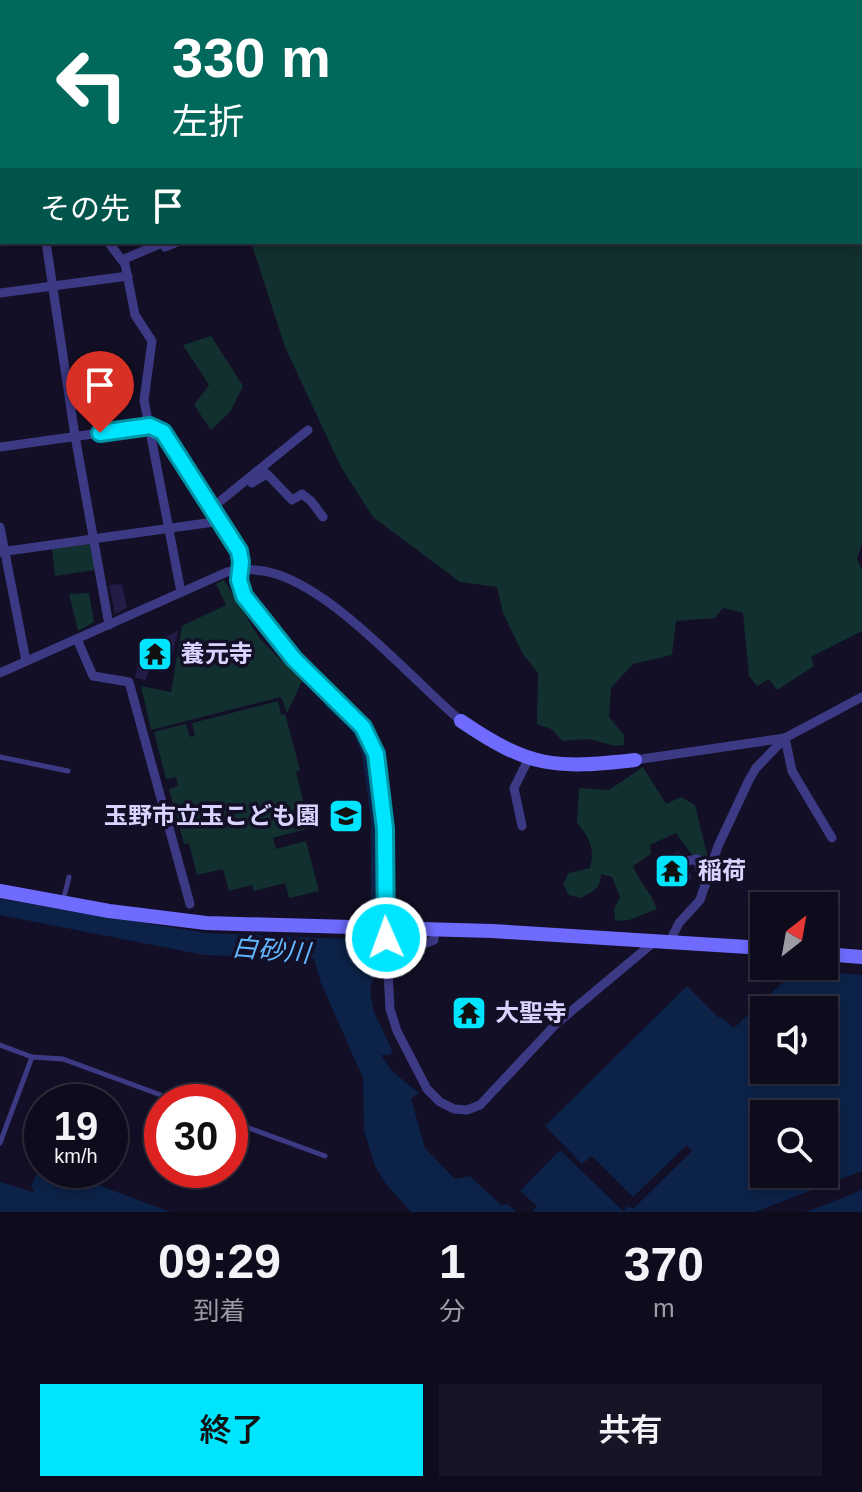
<!DOCTYPE html>
<html lang="ja">
<head>
<meta charset="utf-8">
<style>
  body { margin:0; font-family:Helvetica,"Noto Sans JP",sans-serif; background:#171425; color:#f1f3f6; height:100vh; display:flex; flex-direction:column; font-size:30px; white-space:nowrap }
  * { box-sizing:border-box; margin:0 }
  p { font-size:26px; color:#9b9ba3 }
  .icon { flex:none; width:44px; height:44px; fill:none; stroke:currentColor; stroke-width:2; stroke-linecap:round; stroke-linejoin:round }
  .map { position:relative; height:1212px; overflow:hidden }
  .side { display:flex; flex-direction:column; background:#0e0b1c; flex:1 }
  .side>* { flex:none }
  .banner { position:absolute; left:0px; top:0px; width:862px; height:244px; box-shadow:0 4px 12px #0003,0 0 0 2px #2e2b3b; background:#00695c; color:#fff; overflow:hidden }
  .needle { width:52px; rotate:31deg }
  .tools { position:absolute; left:750px; top:892px; display:grid; gap:16px }
  .tools a { display:grid; place-items:center; width:88px; height:88px; border-radius:0px; background:#0e0b1c; box-shadow:0 4px 12px #0003,0 0 0 2px #2e2b3b; font-size:40px }
  .speed { position:absolute; left:24px; top:1084px; display:flex; gap:16px; font-size:40px; font-weight:700; text-align:center }
  .speed>* { display:grid; place-content:center; width:104px; height:104px; border-radius:50%; background:#0e0b1c; box-shadow:0 4px 12px #0003,0 0 0 2px #2e2b3b; line-height:1 }
  .speed small { font-size:20px; font-weight:400 }
  .speed .limit { border:12px solid #d22; background:#fff; color:#111 }
  .pin { position:absolute; display:grid; place-items:center; width:68px; height:68px; color:#fff; margin:-82px -34px; border-radius:50% 50% 50% 0; rotate:-45deg; box-shadow:0 0 8px #0007 }
  .pin .icon { rotate:45deg }
  .me { position:absolute; width:88px; margin:-44px; rotate:358deg; stroke-linejoin:round; filter:drop-shadow(0 0 6px #0008) }
  .turn { display:flex; align-items:center; gap:28px; height:168px; padding:0 40px; font-size:36px }
  .turn .icon { width:104px; height:104px; stroke-width:2.5 }
  .turn b { display:block; font-size:56px; line-height:68px }
  .then { display:flex; align-items:center; height:76px; padding:0 40px; background:#0003; gap:16px; font-size:30px }
  .eta { display:flex; justify-content:space-evenly; align-items:center; height:136px; text-align:center }
  .eta b { font-size:48px; font-weight:600; line-height:56px }
  .button { display:flex; gap:16px; margin-top:auto; padding:16px 40px }
  .button a { flex:1; height:92px; border-radius:0px; background:#00e5ff; color:#111; font-size:32px; font-weight:600; line-height:92px; text-align:center }
  .button a+a { background:#171425; color:#f1f3f6 }
  .map>svg:first-child { display:block }
</style>
</head>
<body>
<div class="map">
<svg width="862" height="1212" viewBox="0 0 862 1212">
  <rect width="100%" height="100%" fill="#130f26"/>
  <g fill="#12302f">
    <polygon points="167,0 862,0 862,544 857,559 862,570 862,631 811,657 814,666 777,690 769,679 757,686 749,676 743,613 723,608 715,618 676,621 672,655 633,664 611,688 609,717 624,735 624,745 615,746 589,739 563,741 551,729 537,724 538,673 523,654 503,613 497,587 460,582 373,517 341,467 285,347 251,242 860,242 860,2 167,2"/>
    <polygon points="211,336 243,386 230,412 211,430 194,405 209,385 183,345"/>
    <polygon points="91,544 95,570 55,576 52,549"/>
    <polygon points="224,580 260,639 302,681 287,713 281,697 151,730 141,686 171,692 182,626 226,605 216,584"/>
    <polygon points="89,593 94,622 78,631 69,594"/>
    <polygon points="278,701 281,715 285,714 300,770 296,772 310,828 273,838 276,849 306,841 319,891 289,898 285,883 254,891 252,885 229,891 223,869 197,875 189,843 184,844 169,789 178,786 176,777 166,779 154,732 186,724 190,737 195,735 192,723"/>
    <path d="M 643,767 L 666,804 L 681,797 L 695,805 L 709,862 L 705,873 L 676,833 L 650,845 L 651,854 L 633,866 C 639,882 651,892 657,909 L 629,920 L 615,921 L 614,909 L 620,897 L 612,877 L 601,874 C 600,890 593,892 580,898 L 569,895 L 563,884 L 569,873 L 590,868 C 595,849 590,838 577,823 L 579,788 L 609,790 Z"/>
  </g>
  <g fill="#0c2248" fill-rule="evenodd">
    <polygon points="328,700 356,728 368,751 376,821 376,956 374,977 370,990 374,1012 393,1052 389,1055 381,1055 392,1071 419,1093 411,1099 425,1148 455,1179 470,1176 501,1205 507,1204 517,1212 411,1212 386,1184 375,1166 364,1130 363,1078 321,983 314,959 204,955 0,915 0,899 206,933 371,940 371,821 362,753 352,731 324,705"/>
    <path d="M 796,970 L 862,975 L 862,1171 L 755,1212 L 532,1212 L 537,1206 L 520,1191 L 560,1150 L 623,1211 L 629,1206 L 633,1209 L 692,1151 L 687,1145 L 633,1197 L 592,1156 L 582,1164 L 545,1126 L 687,986 L 719,1018 L 721,1017 L 734,1028 ZM 764,1010 L 824,1010 L 824,1070 L 764,1070 ZM 764,1114 L 824,1114 L 824,1174 L 764,1174 Z"/>
    <polygon points="38,1171 55,1178 60,1171 171,1212 0,1212 0,1182 33,1192 34,1189 31,1187"/>
    <polygon points="862,1190 862,1212 806,1212"/>
  </g>
  <g fill="none" stroke-linecap="round" stroke-linejoin="round">
    <polyline stroke="#0c2248" stroke-width="3" points="27,0 27,2"/>
  </g>
  <g fill="#241b47">
    <polygon points="122,584 127,608 115,614 109,585"/>
    <polygon points="178,631 169,670 164,669 164,672 149,669 146,680 135,678 142,648 146,648 146,645 153,646 154,642"/>
    <polygon points="679,851 680,863 687,868 692,878 675,887 660,860"/>
  </g>
  <g fill="none" stroke-linecap="round" stroke-linejoin="round">
    <g stroke="#3d3a85" stroke-width="5">
      <polyline points="0,757 68,771"/>
      <polyline points="63,901 69,877"/>
      <polyline points="0,1045 32,1057 63,1059 180,1102"/>
      <polyline points="230,1121 325,1156"/>
      <polyline points="0,1143 32,1057"/>
    </g>
    <g stroke="#3d3a85" stroke-width="9">
      <polyline points="20,2 20,0"/>
      <polyline points="46,242 75,436 109,625"/>
      <polyline points="108,242 125,264 135,315 152,341 144,400 181,592"/>
      <polyline points="122,260 162,243 165,247 177,242"/>
      <polyline points="0,293 128,276"/>
      <polyline points="0,447 150,426 163,432 239,551 241,562 239,580 244,596 294,659 363,727 376,754 385,829 385,913 390,1009 397,1031 427,1089 440,1102 454,1109 467,1110 480,1105 556,1024 654,942"/>
      <polyline points="251,482 252,483 267,474 292,500 302,494 311,501 323,517"/>
      <polyline points="213,507 308,430"/>
      <polyline points="0,527 26,661"/>
      <polyline points="0,552 221,521"/>
      <polyline points="77,639 93,676 129,682 190,904"/>
      <path d="M 0,673 L 227,572 C 242,569 261,569 276,574 C 339,594 410,678 461,721"/>
      <polyline points="785,738 792,771 832,838"/>
      <polyline points="635,760 785,738 862,697"/>
      <polyline points="522,826 514,788 529,758"/>
      <polyline points="687,861 697,859 705,886"/>
      <polyline points="669,943 679,923 700,900 718,846 749,780 756,768 785,738"/>
      <polyline points="380,961 434,940 434,929"/>
    </g>
    <g stroke="#6f6bff" stroke-width="14">
      <path d="M 461,721 C 530,768 555,769 635,760"/>
      <polyline points="0,891 109,911 206,923 492,931 764,948"/>
      <polyline points="824,954 862,957"/>
    </g>
    <g stroke="#ff4fa3" stroke-width="18">
      <polyline points="95,2 97,0"/>
      <polyline points="0,83 2,83"/>
    </g>
  </g>
  <g fill="none" stroke-linecap="round" stroke-linejoin="round">
    <g stroke="#0095a6" stroke-width="20">
      <polyline id="route" points="100,433 150,426 163,432 239,551 241,562 239,580 244,596 294,659 363,727 376,754 385,829 386,938"/>
    </g>
    <use href="#route" stroke="#00e5ff" stroke-width="14"/>
  </g>
  <defs>
    <g id="temple-square" transform="scale(1.8)"><rect x="-9" y="-9" width="18" height="18" rx="4" fill="#00e5ff" stroke="#130f26"/><path d="M0-6L5-2H3V0L6.5 2.5H4V6H1.5V3h-3V6H-4V2.5H-6.5L-3 0V-2H-5Z" fill="#111"/></g>
    <g id="school-square" transform="scale(1.8)"><rect x="-9" y="-9" width="18" height="18" rx="4" fill="#00e5ff" stroke="#130f26"/><path d="M0-5L7-2L0 1L-7-2ZM-4 1L0 2.5L4 1V4Q0 6-4 4Z" fill="#111"/></g>
  </defs>
  <g fill-rule="evenodd">
    <use href="#temple-square" x="155" y="654"/>
    <use href="#school-square" x="346" y="816"/>
    <use href="#temple-square" x="672" y="871"/>
    <use href="#temple-square" x="469" y="1013"/>
  </g>
  <g text-anchor="middle" stroke-width="7" stroke-linejoin="round" paint-order="stroke">
    <g font-size="24" font-weight="bold" fill="#d9d4ff" stroke="#130f26" text-anchor="start">
      <text x="181" y="662">養元寺</text>
      <text x="320" y="824" text-anchor="end">玉野市立玉こども園</text>
      <text x="698" y="879">稲荷</text>
      <text x="495" y="1021">大聖寺</text>
    </g>
    <g font-size="26" font-style="italic" fill="#62b6ff" stroke="#130f26">
      <text transform="translate(271 950) rotate(5)" y="9">白砂川</text>
    </g>
  </g>
</svg>
<div class="tools">
<a><svg class="needle" viewBox="-14 -14 28 28"><path d="M0-13l5 13h-10z" fill="#e53935"/><path d="M0 13l5-13h-10z" fill="#9b9ba3"/></svg></a>
<a><svg class="icon" aria-label="sound" viewBox="0 0 24 24"><path d="M4 9h4l5-4v14l-5-4H4zM17 9q2 3 0 6"/></svg></a>
<a><svg class="icon" aria-label="search" viewBox="0 0 24 24"><circle cx="10" cy="10" r="6"/><path d="M15 15l6 6"/></svg></a>
</div>
<div class="speed"><div>19<small>km/h</small></div><div class="limit">30</div></div>
<div class="pin" style="left:100px;top:433px;background:#d93025"><svg class="icon" aria-label="arrive" viewBox="0 0 24 24"><path d="M6 21V4h12l-3 4 3 4H6"/></svg></div>
<svg class="me" style="left:386px;top:938px" viewBox="-20 -20 40 40"><circle r="17" fill="#00e5ff" stroke="#fff" stroke-width="3"/><path d="M0-11L8 9 0 5-8 9z" fill="#fff"/></svg>
<div class="banner">
<div class="turn"><svg class="icon" aria-label="left" viewBox="0 0 24 24"><path d="M17 20v-9H6M10 6l-5 5 5 5"/></svg><div><b>330 m</b>左折</div></div>
<div class="then">その先<svg class="icon" aria-label="arrive" viewBox="0 0 24 24"><path d="M6 21V4h12l-3 4 3 4H6"/></svg></div>
</div>
</div>
<section class="side">
<div class="eta">
<div><b>09:29</b><p>到着</p></div>
<div><b>1</b><p>分</p></div>
<div><b>370</b><p>m</p></div>
</div>
<div class="button"><a>終了</a><a>共有</a></div>
</section>
</body>
</html>
